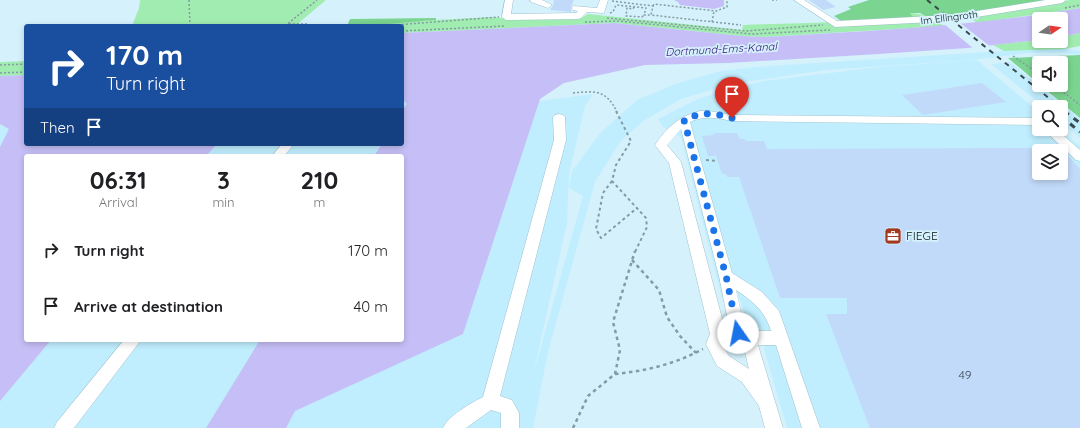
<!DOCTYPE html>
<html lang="en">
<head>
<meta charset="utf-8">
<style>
  body { margin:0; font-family:Quicksand,sans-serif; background:#f6f6f6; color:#202124; height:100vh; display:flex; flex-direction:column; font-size:15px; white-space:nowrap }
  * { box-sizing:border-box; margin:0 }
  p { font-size:13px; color:#757577 }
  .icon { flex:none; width:22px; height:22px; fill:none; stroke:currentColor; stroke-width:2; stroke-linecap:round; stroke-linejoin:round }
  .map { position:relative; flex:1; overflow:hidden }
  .panel { position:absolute; left:24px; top:154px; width:380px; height:188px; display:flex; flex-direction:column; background:#fff; border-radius:4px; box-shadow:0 2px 6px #0003 }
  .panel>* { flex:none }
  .hud { position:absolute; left:24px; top:24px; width:380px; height:122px; border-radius:4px; box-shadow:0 2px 6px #0003; background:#1a4fa0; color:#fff; overflow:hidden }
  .needle { width:26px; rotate:77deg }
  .controls { position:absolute; left:1032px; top:12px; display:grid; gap:8px }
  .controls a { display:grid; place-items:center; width:36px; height:36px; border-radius:4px; background:#fff; box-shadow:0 2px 6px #0003; font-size:20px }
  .pin { position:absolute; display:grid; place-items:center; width:34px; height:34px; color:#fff; margin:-41px -17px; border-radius:50% 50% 50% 0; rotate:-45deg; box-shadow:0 0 4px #0007 }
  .pin .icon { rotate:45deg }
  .me { position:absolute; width:44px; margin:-22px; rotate:348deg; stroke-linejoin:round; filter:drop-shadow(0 0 3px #0008) }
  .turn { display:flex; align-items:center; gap:14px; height:84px; padding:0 16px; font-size:18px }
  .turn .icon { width:52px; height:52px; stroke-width:2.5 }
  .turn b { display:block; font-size:28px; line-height:34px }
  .then { display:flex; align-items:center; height:38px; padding:0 16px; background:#0003; gap:8px; font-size:15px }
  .eta { display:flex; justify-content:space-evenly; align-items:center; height:68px; text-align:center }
  .eta b { font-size:24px; font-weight:800; line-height:28px }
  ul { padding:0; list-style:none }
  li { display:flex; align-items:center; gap:12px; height:56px; padding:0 16px }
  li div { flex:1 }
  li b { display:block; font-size:15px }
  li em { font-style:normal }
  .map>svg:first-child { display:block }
</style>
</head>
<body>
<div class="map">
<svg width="1080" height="428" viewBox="0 0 1080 428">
  <rect width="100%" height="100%" fill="#d5f2fc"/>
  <g fill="#c0eefe" fill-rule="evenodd">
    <path d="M 1065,49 L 1080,51 L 1080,55 L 1064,53 L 1027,53 L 972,60 L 826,70 L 758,80 L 731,84 L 681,99 L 643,121 L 620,142 L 595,182 L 548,352 L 533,428 L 0,428 L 0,101 L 26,144 L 402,144 L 402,98 L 540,101 L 593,94 L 585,106 L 569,174 L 567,223 L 533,375 L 583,196 L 569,188 L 572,171 L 601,132 L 637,100 L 678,83 L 721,71 L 756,67 L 1019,50 ZM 26,156 L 402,156 L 402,340 L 26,340 Z"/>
    <path d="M 977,60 L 1039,112 L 1039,129 L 1060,129 L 1080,146 L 1080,428 L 787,428 L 764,349 L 765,346 L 761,329 L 749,329 L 740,299 L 722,298 L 681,137 L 663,127 L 658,119 L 698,99 L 736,87 L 764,81 L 878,67 ZM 1039,151 L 1061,151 L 1061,173 L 1039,173 Z"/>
    <polygon points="1010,62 1080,119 1080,138 1061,122 1061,107 1044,107 991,64"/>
  </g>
  <g fill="#a1ecb0">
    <polygon points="140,0 326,0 295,26 132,26 139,8"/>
    <polygon points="1070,0 1080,0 1080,8 977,23 968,16"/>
    <path d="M 909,13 C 922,13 934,18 944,26 L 765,37 L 742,36 L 614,23 L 402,33 L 402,26 L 375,26 L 396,22 L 492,17 L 510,19 L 583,17 L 588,14 L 742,30 L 743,25 C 800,23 857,22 914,19 Z"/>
    <polygon points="1080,33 1080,46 1065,49 1004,51 993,45 1039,40 1039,41 1061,41 1061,37"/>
    <polygon points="26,61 26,75 0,76 0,62"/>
  </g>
  <g fill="#7bd490">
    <polygon points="869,0 1061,0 931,19 920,13 910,13 915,20 844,23 834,16 851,9 848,7"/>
    <path d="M 436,18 L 436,20 C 406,22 377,26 347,26 L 350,19 Z"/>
    <polygon points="1080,55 1080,118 1040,85 1061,85 1061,63 1039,63 1039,84 1008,58"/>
  </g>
  <g fill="#c6bff7">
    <polygon points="674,0 724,0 724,6 714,9 680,5 678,2"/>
    <path d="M 1080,8 L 1080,33 L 1061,37 L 1061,19 L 1039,19 L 1039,40 L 968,48 L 879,54 L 728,63 L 645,65 L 564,83 L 540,99 L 463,334 L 295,411 L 286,428 L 206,428 L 260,340 L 402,340 L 402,156 L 374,156 L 382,144 L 402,144 L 402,111 L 407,104 L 402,98 L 402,33 L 614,23 L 742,36 L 765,37 C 871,31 976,26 1080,8 Z"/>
    <polygon points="26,75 26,144 217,144 206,156 26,156 26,340 51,340 0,401 0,147 9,129 0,124 0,76"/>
  </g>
  <polygon fill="#d5f2fc" points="960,23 991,47 974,49 944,24"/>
  <g fill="#c2dafa">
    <polygon points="554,0 574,0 571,7 571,12 550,10 553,5"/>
    <polygon points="809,0 826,0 836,7 823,10"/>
    <polygon points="982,83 1006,102 923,115 902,95"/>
    <polygon points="713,133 737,133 740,139 745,139 746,141 764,141 767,149 1039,148 1039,173 1061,173 1061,148 1080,169 1080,428 870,428 826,314 847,314 847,298 780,298 739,177 727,177 726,174 722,174 716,156 708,156 702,136 714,135"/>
  </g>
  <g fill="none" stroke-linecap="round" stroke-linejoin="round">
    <g stroke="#9ec1cd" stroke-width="1">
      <g id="minor">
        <polygon points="505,0 513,0 511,14 576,13 578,11 573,10 572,8 573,6 597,8 600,0 608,0 604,13 587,12 581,18 578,19 506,20 502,17"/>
        <polygon points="530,0 542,0 552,5 548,8 531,2"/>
        <polygon points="794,0 804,0 837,21 952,15 1046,0 1066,0 1062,3 952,21 835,27"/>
        <path d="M 700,111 L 709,111 L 732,115 L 1036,118 L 1039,118 L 1039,125 L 732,121 C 718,118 704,115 690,122 L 732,273 L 762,292 L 779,311 L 820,428 L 802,428 L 776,345 L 758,345 L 783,428 L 765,428 L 759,406 L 742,382 L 717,366 L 706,344 L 710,334 L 669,163 L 655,145 C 667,127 679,116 700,111 ZM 681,129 L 719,276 L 729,326 L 724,326 L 681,162 L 667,145 ZM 736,290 C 753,301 765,311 771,331 L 748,331 L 745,330 ZM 724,339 C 745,337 745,353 749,369 L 729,356 L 722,344 Z"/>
        <path d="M 559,114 L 563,115 L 565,117 L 566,140 L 500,396 L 512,400 L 519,413 L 519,428 L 501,428 L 501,413 L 491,410 L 466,428 L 443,428 C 448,416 471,403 483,397 L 554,140 L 553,117 L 555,115 Z"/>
        <polygon points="1043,129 1056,129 1080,150 1080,161 1076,160"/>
        <polygon points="282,144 294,144 284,156 272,156"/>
        <polygon points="124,340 141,340 74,428 54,428 57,422"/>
      </g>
    </g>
    <g stroke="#849ba3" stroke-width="1.5" stroke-dasharray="2 2" stroke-linecap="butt">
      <polyline points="189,0 190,26"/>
      <polyline points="772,0 777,0"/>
      <polyline points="612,1 653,6 651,15 741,25"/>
      <polyline points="653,6 654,4 716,11 727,7 727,0"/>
      <polyline points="634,7 633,9 627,8 626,16 642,17 644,15"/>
      <polyline points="1065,8 1080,5"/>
      <polyline points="610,13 613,12 616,5 646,8 644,15 651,15"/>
      <polyline points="607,18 746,31 823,25"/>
      <polyline points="585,22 618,21 752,34 830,30"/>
      <polyline points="712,22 714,11"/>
      <polyline points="289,24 308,24"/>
      <polyline points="285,26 317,0"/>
      <polyline points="382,26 499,17"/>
      <polyline points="402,31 505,26"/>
      <polyline points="1013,56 1039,74"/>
      <polyline points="0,65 26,64"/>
      <polyline points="0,73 26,72"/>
      <polyline points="1054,85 1080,105"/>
      <path d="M 573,93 C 595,91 606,89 617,112"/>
    </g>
    <g stroke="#849ba3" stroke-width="2" stroke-dasharray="3 3" stroke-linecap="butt">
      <polyline points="616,111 631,141 616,165 612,181 646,218 647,227 635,252"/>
      <polyline points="706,160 718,161"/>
      <polyline points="612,181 603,193 596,229 601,238 637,208"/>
    </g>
    <g stroke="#849ba3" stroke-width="2.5" stroke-dasharray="3.5 3.5" stroke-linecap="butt">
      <polyline points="632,260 659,290 667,317 680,336 696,353"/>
      <path d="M 615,374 C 646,371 675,364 703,349"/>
      <polyline points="573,428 588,396 615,374 620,350 613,322 635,251"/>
    </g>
    <use href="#minor" fill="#fff" fill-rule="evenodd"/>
    <g stroke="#3a4b50" stroke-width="2" stroke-dasharray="5 5" stroke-linecap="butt">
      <polyline points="927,0 1060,107"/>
      <polyline points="1061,108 1065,112"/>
    </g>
    <g stroke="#3a4b50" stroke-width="3" stroke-dasharray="6 6" stroke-linecap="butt">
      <polyline points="1064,111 1080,123"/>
      <polyline points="1061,116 1080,132"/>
    </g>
  </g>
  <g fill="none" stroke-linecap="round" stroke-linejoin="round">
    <path stroke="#1a73e8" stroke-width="7" stroke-dasharray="0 12.6" d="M 732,118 C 714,113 702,111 684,120 L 726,276 L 738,333"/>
  </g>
  <defs>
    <g id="office-square" transform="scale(0.9)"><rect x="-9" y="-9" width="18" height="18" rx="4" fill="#a23a20" stroke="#d5f2fc"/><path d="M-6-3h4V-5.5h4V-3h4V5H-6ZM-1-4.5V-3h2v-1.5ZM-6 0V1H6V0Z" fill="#fff"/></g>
  </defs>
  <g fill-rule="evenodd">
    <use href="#office-square" x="893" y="236"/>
  </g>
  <g text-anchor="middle" stroke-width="3.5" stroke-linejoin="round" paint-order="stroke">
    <g font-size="10" fill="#0a171b" stroke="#d5f2fc">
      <text transform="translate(949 17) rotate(-7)" y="4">Im Ellingroth</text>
    </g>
    <g font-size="11" font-style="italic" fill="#330a75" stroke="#d5f2fc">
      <text transform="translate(721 49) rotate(-3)" y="4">Dortmund-Ems-Kanal</text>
    </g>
    <g font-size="12" fill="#0a171b" stroke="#d5f2fc" text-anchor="start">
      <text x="906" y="240">FIEGE</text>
    </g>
    <g font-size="12" fill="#384853">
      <text x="965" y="379">49</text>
    </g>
  </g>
</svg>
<div class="controls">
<a><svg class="needle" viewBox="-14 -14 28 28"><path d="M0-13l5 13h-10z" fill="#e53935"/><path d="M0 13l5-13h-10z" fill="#757577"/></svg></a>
<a><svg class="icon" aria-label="sound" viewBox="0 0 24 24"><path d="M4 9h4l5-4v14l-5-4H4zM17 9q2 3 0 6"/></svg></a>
<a><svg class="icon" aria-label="search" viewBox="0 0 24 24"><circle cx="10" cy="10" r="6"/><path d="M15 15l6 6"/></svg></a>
<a><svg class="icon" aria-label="layers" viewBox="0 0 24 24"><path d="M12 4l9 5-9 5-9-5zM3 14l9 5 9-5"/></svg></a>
</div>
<div class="pin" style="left:732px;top:118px;background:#d93025"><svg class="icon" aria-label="arrive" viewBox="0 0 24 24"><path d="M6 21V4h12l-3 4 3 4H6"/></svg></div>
<svg class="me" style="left:738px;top:333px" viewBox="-20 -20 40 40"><circle r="19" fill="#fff"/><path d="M0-13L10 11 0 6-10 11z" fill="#1a73e8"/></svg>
<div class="hud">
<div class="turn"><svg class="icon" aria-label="right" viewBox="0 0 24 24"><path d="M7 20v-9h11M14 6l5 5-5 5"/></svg><div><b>170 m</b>Turn right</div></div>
<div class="then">Then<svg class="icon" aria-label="arrive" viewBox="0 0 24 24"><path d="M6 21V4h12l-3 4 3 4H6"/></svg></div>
</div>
<section class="panel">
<div class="eta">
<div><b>06:31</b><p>Arrival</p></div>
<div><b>3</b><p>min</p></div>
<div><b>210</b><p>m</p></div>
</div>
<ul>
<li><svg class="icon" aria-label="right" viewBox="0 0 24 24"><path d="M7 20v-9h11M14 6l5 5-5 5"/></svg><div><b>Turn right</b></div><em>170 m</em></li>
<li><svg class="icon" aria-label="arrive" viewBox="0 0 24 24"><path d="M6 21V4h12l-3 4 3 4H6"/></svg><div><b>Arrive at destination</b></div><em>40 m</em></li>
</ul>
</section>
</div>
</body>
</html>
